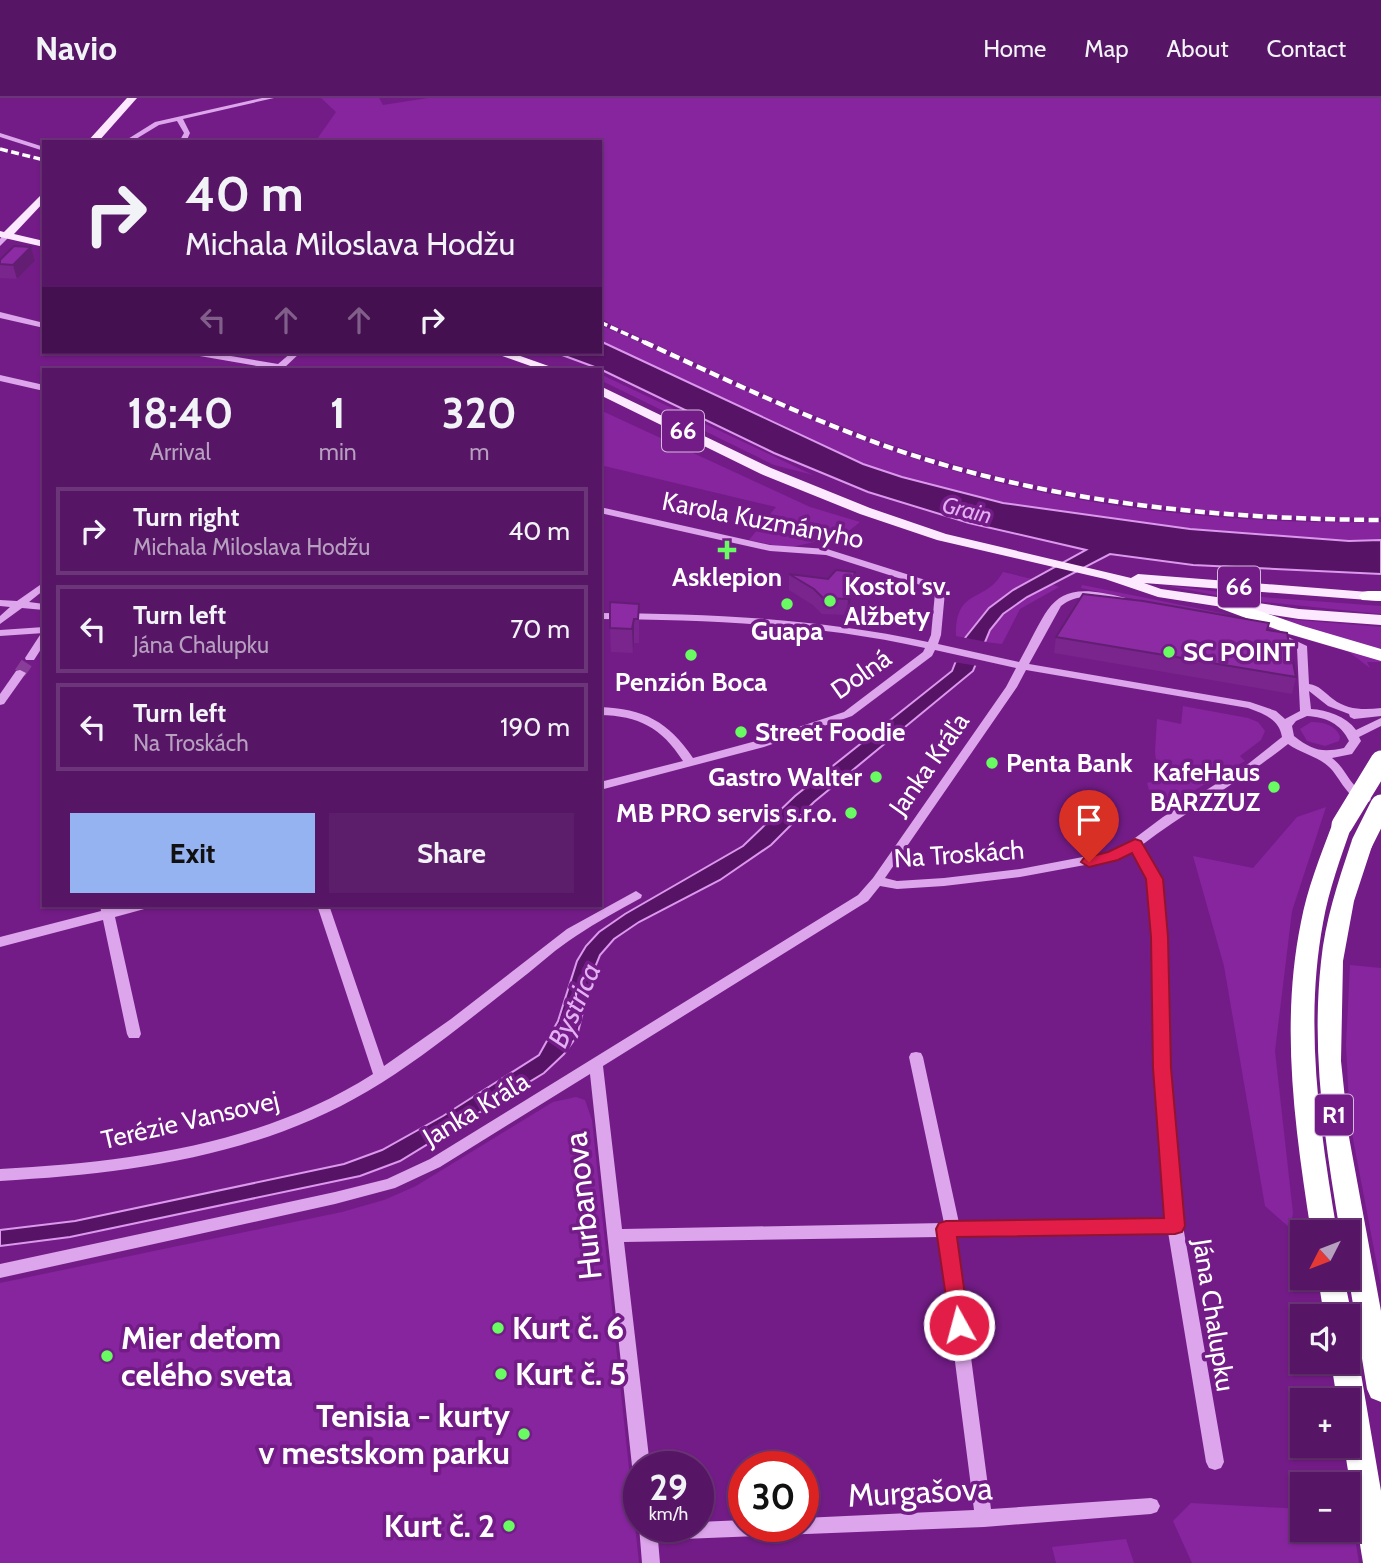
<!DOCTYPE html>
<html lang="en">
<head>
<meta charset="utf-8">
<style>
  body { margin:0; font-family:Cabin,sans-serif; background:#5c1e6b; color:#f1f3f6; height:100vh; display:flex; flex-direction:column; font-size:26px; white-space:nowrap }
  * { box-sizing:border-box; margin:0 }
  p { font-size:23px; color:#b69fbf }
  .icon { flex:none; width:38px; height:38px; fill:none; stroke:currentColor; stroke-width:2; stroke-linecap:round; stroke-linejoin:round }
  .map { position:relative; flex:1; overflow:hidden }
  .side { position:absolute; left:42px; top:270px; width:560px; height:539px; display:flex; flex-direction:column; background:#561565; border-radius:0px; box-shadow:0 2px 5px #0004,0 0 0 2px #6c3479 }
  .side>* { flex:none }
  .guide { position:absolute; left:42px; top:42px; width:560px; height:214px; border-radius:0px; box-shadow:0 2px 5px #0004,0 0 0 2px #6c3479; background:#561565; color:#f1f3f6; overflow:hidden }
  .needle { width:46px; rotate:228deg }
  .buttons { position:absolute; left:1290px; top:1122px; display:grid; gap:14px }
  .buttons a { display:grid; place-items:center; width:70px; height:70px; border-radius:0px; background:#561565; box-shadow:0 2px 5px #0004,0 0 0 2px #6c3479; font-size:35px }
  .speed { position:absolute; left:623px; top:1353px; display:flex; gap:14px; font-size:35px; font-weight:700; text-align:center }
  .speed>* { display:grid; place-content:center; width:91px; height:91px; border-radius:50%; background:#561565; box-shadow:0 2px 5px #0004,0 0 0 2px #6c3479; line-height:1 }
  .speed small { font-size:18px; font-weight:400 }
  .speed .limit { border:10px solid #d22; background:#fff; color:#111 }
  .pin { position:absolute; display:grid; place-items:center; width:60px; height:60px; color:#fff; margin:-72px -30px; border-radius:50% 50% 50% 0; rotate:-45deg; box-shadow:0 0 7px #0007 }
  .pin .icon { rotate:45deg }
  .me { position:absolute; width:77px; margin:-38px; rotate:353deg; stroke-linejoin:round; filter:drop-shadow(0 0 5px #0008) }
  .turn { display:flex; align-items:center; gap:24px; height:147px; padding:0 28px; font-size:32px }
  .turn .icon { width:91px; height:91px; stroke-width:2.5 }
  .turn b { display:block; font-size:49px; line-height:60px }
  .lanes { display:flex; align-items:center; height:66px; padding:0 28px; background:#0003; justify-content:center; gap:35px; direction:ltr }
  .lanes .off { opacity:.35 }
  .eta { display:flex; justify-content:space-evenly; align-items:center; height:119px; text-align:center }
  .eta b { font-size:42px; font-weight:700; line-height:49px }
  .primary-button { display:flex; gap:14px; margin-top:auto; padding:14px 28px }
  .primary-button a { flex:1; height:80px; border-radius:0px; background:#95b2f1; color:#111; font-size:28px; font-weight:700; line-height:80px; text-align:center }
  .primary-button a+a { background:#5c1e6b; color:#f1f3f6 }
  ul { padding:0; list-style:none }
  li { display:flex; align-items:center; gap:21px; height:88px; margin:0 14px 10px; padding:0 14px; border:4px solid #6c3479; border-radius:0px }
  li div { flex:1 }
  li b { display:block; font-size:26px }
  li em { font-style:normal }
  header { display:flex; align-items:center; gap:42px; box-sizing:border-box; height:98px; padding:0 35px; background:#561565; border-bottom:2px solid #6c3479 }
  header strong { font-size:33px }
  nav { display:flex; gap:38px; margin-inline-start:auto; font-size:24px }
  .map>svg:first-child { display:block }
</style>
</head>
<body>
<header>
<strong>Navio</strong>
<nav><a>Home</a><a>Map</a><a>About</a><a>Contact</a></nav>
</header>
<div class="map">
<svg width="1381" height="1465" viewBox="0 0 1381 1465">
  <rect width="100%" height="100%" fill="#731c87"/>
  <g fill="#87259f">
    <path d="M 321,0 L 379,0 L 383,7 L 428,0 L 1381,0 L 1381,419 C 1210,423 1036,399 875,341 C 785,309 699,265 612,227 L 600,219 L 600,44 L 315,44 L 336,14 Z"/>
    <path d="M 600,227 C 688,264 773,308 862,342 C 1026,405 1206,427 1381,424 L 1381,442 L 1349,443 L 1190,431 L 1003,405 L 902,379 L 863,366 L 600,243 Z"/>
    <polygon points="600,276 813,377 774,367 600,282"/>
    <polygon points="600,312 810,409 860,424 834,445 814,444 788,450 749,442 776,409 600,367"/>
    <path d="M 1003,474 L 1032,481 C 1007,496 981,515 965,540 L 956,538 C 955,489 985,506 1003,474 Z"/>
    <path d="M 1051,486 L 1059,489 L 1020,511 L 1002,546 L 985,544 C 997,515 1024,500 1051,486 Z"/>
    <polygon points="1082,487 1221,515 1381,561 1381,564 1367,564 1370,570 1349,554 1260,528 1081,490"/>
    <polygon points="1162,487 1273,500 1381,508 1381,516 1236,501"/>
    <polygon points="1286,521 1381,529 1381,552 1292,526"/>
    <polygon points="1183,608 1248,620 1258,624 1265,633 1261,642 1240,658 1245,663 1164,710 1153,705 1147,685 1158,682 1155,653 1157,621 1181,626"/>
    <path d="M 1311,624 C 1323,624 1336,627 1340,639 L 1339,643 L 1325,648 L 1307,643 L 1300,631 Z"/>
    <polygon points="1326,709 1292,813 1275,953 1293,1115 1290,1130 1265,1108 1224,868 1193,758 1253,770 1297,719"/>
    <polygon points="1350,867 1381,870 1381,1188 1350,1025 1346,947"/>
    <polygon points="576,999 585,1002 592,1022 639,1465 0,1465 0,1185 342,1114 384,1102 416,1088 553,1004"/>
    <polygon points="1191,1405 1302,1411 1302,1432 1348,1432 1348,1414 1351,1414 1359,1465 1192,1465 1173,1423"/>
    <polygon points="1126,1441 1134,1465 1056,1465 1052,1449"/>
  </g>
  <polygon fill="#571365" stroke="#db98ed" stroke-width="2" points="600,243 863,366 902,379 1003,405 1190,431 1349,443 1381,442 1381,476 1193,467 1110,456 1027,499 1003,516 990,532 973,573 814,704 771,747 720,782 639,824 614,841 600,857 593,874 577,938 564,956 544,975 400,1063 360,1078 70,1139 0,1148 0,1132 75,1123 344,1066 382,1052 443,1018 539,957 558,923 577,863 586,848 599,834 625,816 743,748 795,698 952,573 965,540 989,510 1013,492 1086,452 969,425 868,394 774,355 600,271 554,254 600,254"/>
  <g fill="#731c87">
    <polygon points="26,100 44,104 44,118 34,131 2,123"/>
    <polygon points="961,539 987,544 978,568 953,564"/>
  </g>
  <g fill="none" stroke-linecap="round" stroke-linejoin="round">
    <polyline stroke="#883e99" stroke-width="12" stroke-dasharray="12 6" stroke-linecap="butt" points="20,575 30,560"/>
    <g fill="#dda5eb" fill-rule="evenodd">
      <polygon points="262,0 274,0 183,21 190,35 186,44 179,44 184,35 177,23 159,27 131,44 123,44 155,24"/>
      <polygon points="0,35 44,49 44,53 0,39"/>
      <polygon points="4,135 11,137 0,148 0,141"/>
      <polygon points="0,214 44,225 44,230 0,220"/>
      <polygon points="190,254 207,254 278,266 292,254 301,254 283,271 274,271 194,257"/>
      <polygon points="0,277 44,287 44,293 0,283"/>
      <path d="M 600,409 L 770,447 L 827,451 L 938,486 L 945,494 L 941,537 L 938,546 L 1019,564 C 1052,505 1050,480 1126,500 L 1127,502 L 1122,505 C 1101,500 1079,493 1061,508 L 1029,566 L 1250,604 L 1276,613 L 1285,621 L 1300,613 L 1297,550 L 1268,536 L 1269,534 L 1277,534 L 1307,548 L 1309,586 C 1319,587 1325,595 1333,601 C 1347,612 1364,612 1381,610 L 1381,618 L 1354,621 L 1350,619 L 1349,616 L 1328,608 L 1309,593 L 1311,611 C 1327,612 1346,618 1356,632 L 1381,620 L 1381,628 L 1359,639 L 1361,643 L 1352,656 L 1332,660 C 1343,668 1347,680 1356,689 C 1361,693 1367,696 1371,701 L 1369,704 C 1351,706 1342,684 1332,672 C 1321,659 1302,656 1288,646 C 1242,683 1189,711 1142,747 L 1160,781 L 1167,839 L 1169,970 L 1183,1128 L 1224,1364 L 1221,1370 L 1215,1372 L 1209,1370 L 1206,1364 L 1168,1134 L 955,1138 L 991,1411 L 1151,1400 L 1157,1402 L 1160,1408 L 1157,1414 L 1151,1416 L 984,1429 L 658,1442 L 660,1465 L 642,1465 L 639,1428 L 698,1428 L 698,1424 L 744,1422 L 744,1428 L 803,1428 L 803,1420 L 974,1412 L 939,1139 L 624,1144 L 650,1368 L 639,1368 L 639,1375 L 635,1374 L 632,1368 L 590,976 L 440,1069 L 395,1090 L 335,1106 L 0,1180 L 0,1166 L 335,1094 L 387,1081 L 430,1061 L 858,797 L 873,780 L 1006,589 L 1016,570 L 935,552 L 932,558 L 852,618 L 764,649 L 600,692 L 600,684 L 683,663 C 661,629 639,618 600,617 L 600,609 C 644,611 668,623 693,660 L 756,643 L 844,614 L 923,554 L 925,550 C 818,526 710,522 600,521 L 600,515 C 712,516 818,520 928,544 L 931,537 L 935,495 L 930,490 L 826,457 L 770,453 L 600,415 ZM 1026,572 L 1248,610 C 1264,616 1279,621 1282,639 L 1248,666 L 1163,719 L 1131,743 L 1109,754 L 1020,771 L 944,780 L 897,783 L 885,780 L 1017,589 ZM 1307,618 C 1326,619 1341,626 1349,643 L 1344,650 C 1321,655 1312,652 1294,638 L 1292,628 L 1296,623 ZM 1132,753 L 1148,781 L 1153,839 L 1155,970 L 1167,1122 L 959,1125 L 923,959 L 921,955 L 916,954 L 911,955 L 909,959 L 944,1125 L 622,1131 L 603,968 L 868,803 L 880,788 L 897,791 L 944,788 L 1020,779 L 1112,762 Z"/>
      <polygon points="40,487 44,488 44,492 29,504 44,506 44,512 22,510 0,526 0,518 10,509 0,508 0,502 17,503"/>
      <polygon points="44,529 44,535 0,538 0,532"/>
      <path d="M 44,536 C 44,548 40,553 34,562 L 26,562 L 25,560 L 40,537 Z"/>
      <polygon points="20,572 26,575 4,606 0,607 0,596 16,573"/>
      <path d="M 636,793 L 642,797 L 641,800 C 619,812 597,824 576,838 C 557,850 540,866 522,880 C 472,919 422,961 368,993 C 257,1059 126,1076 0,1083 L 0,1071 C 129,1064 262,1047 373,976 L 317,807 L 329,807 L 384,968 L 451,921 L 567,831 Z"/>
      <polygon points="100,807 112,807 113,810 127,807 149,807 148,810 115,819 141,936 139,940 129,940 127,936 103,822 0,849 0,839 101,813"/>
    </g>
    <g fill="#fce9ff" fill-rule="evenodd">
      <polygon points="127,0 137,0 98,44 87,44"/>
      <polygon points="44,94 44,104 14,136 44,143 44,149 0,139 0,133 4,134"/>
      <polygon points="491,254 509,254 557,271 539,271"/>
      <polygon points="600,288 771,370 870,410 946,436 1131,480 1138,476 1381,495 1381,503 1144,485 1161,491 1299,511 1381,517 1381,527 1299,521 1158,499 1105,481 937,442 860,416 761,376 600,297"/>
    </g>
    <g fill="#fff" fill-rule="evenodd">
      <polygon points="1368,493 1381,493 1381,503 1362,502 1359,498 1362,494"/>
      <polygon points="1225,501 1303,528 1381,551 1381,563 1289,536 1219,510 1216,506 1219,502"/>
      <path d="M 1342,720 L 1349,722 L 1352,727 C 1341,759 1329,791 1323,825 C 1304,928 1320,1032 1337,1134 L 1311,1134 C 1295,1031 1280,927 1301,824 C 1307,791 1320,759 1332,727 L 1335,722 Z"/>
      <path d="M 1362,738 L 1369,740 L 1373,745 L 1354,803 L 1343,863 L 1341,963 L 1349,1039 L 1381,1213 L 1381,1304 L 1371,1300 L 1367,1291 L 1348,1176 L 1348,1134 L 1340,1134 C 1325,1044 1311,955 1321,864 C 1325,823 1338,784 1351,745 L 1355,740 Z"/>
      <polygon points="1318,1180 1344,1180 1352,1218 1348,1226 1348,1218 1324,1218"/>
      <polygon points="1348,1253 1355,1255 1359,1264 1381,1393 1381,1465 1363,1465 1344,1348 1348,1348 1348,1302 1337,1302 1331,1264 1348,1264"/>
    </g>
    <g stroke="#fff" stroke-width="3.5" stroke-dasharray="8 3.5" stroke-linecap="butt">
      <polyline points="0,51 44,62"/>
      <polyline points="600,224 648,246"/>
    </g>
    <path stroke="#fff" stroke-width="4.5" stroke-dasharray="10 4.5" stroke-linecap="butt" d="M 644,244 C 727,282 810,322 897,352 C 1053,405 1216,421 1381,422"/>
    <g stroke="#fff" stroke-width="21">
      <polyline points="1342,727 1381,663"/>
      <polyline points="1362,745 1381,707"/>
    </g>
  </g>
  <g fill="#79258d">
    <polygon points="31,149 35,163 17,181 0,180 0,162"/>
    <polygon points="789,476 854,490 847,517 822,516 813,507 789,492"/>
    <polygon points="639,506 639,545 634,545 633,555 611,554 610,530"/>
    <polygon points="1267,532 1296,579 1292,596 1054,555 1056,539"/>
  </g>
  <g fill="#631e73">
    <polygon points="31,149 35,163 17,181 13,167"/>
    <polygon points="855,474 854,490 847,517 848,501"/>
    <polygon points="634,521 634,545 633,555 632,531"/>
  </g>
  <g fill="#8d2ba4" stroke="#631e73" stroke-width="2">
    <polygon points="14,148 31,149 13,167 0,166 0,162"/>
    <polygon points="836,472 855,474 848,501 823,500 814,491 789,476 828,481"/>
    <polygon points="1083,496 1143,503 1269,525 1267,532 1287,535 1296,579 1056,539"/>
    <polygon points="610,504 639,506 638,521 634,521 632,531 610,530"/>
  </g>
  <polygon fill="#e11d48" stroke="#92132f" stroke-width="2" points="1135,741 1141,743 1163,781 1168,839 1171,970 1185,1128 1182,1134 1175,1136 957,1139 969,1227 966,1233 959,1236 951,1233 936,1131 939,1125 946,1123 1164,1120 1153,970 1151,839 1146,781 1132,755 1118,762 1089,769 1081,764 1084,760 1108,754"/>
  <g fill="#68fc62" stroke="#731c87" stroke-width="2.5">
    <path d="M723.5 441.5h7v7h7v7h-7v7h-7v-7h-7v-7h7z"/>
    <circle cx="830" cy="503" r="7"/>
    <circle cx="787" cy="506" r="7"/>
    <circle cx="1169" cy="554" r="7"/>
    <circle cx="691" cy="557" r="7"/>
    <circle cx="741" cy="634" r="7"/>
    <circle cx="992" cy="665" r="7"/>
    <circle cx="876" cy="679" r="7"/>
    <circle cx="1274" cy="689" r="7"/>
    <circle cx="851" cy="715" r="7"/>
    <circle cx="498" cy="1230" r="7"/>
    <circle cx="107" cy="1258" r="7"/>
    <circle cx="501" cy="1276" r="7"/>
    <circle cx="524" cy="1336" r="7"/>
    <circle cx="509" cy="1428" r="7"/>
  </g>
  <g text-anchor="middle" stroke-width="7" stroke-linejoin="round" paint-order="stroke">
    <g font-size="23" font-style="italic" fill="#e5b0f3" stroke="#731c87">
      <text transform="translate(967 412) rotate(14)" y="8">Grain</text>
    </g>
    <g fill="#731c87" stroke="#d5bbdb" stroke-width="2">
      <rect x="662" y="312.5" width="42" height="41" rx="5"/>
      <rect x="1218" y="468.5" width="42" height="41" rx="5"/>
      <rect x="1315" y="996.5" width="38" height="41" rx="5"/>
    </g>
    <g font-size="24" font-weight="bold" fill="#fff">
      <text x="683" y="341">66</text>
      <text x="1239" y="497">66</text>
      <text x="1334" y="1025">R1</text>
    </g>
    <g font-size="26" fill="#fff" stroke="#731c87">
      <text transform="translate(763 422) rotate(11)" y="9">Karola Kuzmányho</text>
      <text transform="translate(861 576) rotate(-35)" y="9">Dolná</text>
      <text transform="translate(929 666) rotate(-55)" y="9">Janka Kráľa</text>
      <text transform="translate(959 756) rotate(-4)" y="9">Na Troskách</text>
      <text transform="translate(476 1011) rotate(-31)" y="9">Janka Kráľa</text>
      <text transform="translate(190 1022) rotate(-13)" y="9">Terézie Vansovej</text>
      <text transform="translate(1214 1217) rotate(81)" y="9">Jána Chalupku</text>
    </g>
    <g font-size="26" font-weight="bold" fill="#fff" stroke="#731c87" text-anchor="start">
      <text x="727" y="488" text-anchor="middle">Asklepion</text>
      <text x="844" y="497">Kostol sv.<tspan x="844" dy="30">Alžbety</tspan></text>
      <text x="787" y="542" text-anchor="middle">Guapa</text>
      <text x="1183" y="563">SC POINT</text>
      <text x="691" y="593" text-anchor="middle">Penzión Boca</text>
      <text x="755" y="643">Street Foodie</text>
      <text x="1006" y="674">Penta Bank</text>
      <text x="1260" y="683" text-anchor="end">KafeHaus<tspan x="1260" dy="30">BARZZUZ</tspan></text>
      <text x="862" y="688" text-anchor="end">Gastro Walter</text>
      <text x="837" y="724" text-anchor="end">MB PRO servis s.r.o.</text>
    </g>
    <g font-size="28" font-style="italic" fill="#e5b0f3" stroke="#731c87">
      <text transform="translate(574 907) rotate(-66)" y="10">Bystrica</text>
    </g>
    <g font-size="32" fill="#fff" stroke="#731c87">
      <text transform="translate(583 1108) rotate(-96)" y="11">Hurbanova</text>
      <text transform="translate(920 1394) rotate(-3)" y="11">Murgašova</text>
    </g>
    <g font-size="32" font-weight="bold" fill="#fff" stroke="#731c87" text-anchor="start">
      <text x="512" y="1241">Kurt č. 6</text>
      <text x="121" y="1251">Mier deťom<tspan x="121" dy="37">celého sveta</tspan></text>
      <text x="515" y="1287">Kurt č. 5</text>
      <text x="510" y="1329" text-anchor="end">Tenisia - kurty<tspan x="510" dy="37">v mestskom parku</tspan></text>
      <text x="495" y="1439" text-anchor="end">Kurt č. 2</text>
    </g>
  </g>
</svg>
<div class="buttons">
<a><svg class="needle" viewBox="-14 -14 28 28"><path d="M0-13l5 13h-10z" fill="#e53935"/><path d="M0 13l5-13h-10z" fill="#b69fbf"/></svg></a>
<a><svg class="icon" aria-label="sound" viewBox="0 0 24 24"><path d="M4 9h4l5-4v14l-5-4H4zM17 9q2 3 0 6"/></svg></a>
<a>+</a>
<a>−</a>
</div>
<div class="speed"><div>29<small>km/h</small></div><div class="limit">30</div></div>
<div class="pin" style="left:1089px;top:764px;background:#d93025"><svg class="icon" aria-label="arrive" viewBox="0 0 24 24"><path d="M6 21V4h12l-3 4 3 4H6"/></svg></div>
<svg class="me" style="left:959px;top:1227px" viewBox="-20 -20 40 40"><circle r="17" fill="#e11d48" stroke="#fff" stroke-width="3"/><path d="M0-11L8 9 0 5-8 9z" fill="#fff"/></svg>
<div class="guide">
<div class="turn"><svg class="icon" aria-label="right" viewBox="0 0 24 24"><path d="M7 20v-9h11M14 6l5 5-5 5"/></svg><div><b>40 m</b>Michala Miloslava Hodžu</div></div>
<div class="lanes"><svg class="icon off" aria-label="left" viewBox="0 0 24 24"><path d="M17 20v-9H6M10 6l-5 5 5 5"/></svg><svg class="icon off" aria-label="ahead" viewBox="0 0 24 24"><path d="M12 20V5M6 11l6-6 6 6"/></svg><svg class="icon off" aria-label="ahead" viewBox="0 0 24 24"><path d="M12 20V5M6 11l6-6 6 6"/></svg><svg class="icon" aria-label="right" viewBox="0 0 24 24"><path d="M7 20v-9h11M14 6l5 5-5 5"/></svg></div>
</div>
<section class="side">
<div class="eta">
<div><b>18:40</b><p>Arrival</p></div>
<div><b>1</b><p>min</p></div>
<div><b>320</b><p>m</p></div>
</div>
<ul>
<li><svg class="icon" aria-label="right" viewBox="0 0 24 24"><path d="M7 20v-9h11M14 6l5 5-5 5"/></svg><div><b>Turn right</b><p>Michala Miloslava Hodžu</p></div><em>40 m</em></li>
<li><svg class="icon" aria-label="left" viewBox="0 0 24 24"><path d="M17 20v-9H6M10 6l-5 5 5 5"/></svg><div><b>Turn left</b><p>Jána Chalupku</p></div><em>70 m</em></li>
<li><svg class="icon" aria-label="left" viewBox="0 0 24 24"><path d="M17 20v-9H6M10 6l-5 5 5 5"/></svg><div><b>Turn left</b><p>Na Troskách</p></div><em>190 m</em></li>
</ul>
<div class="primary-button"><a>Exit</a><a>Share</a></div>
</section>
</div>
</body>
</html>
